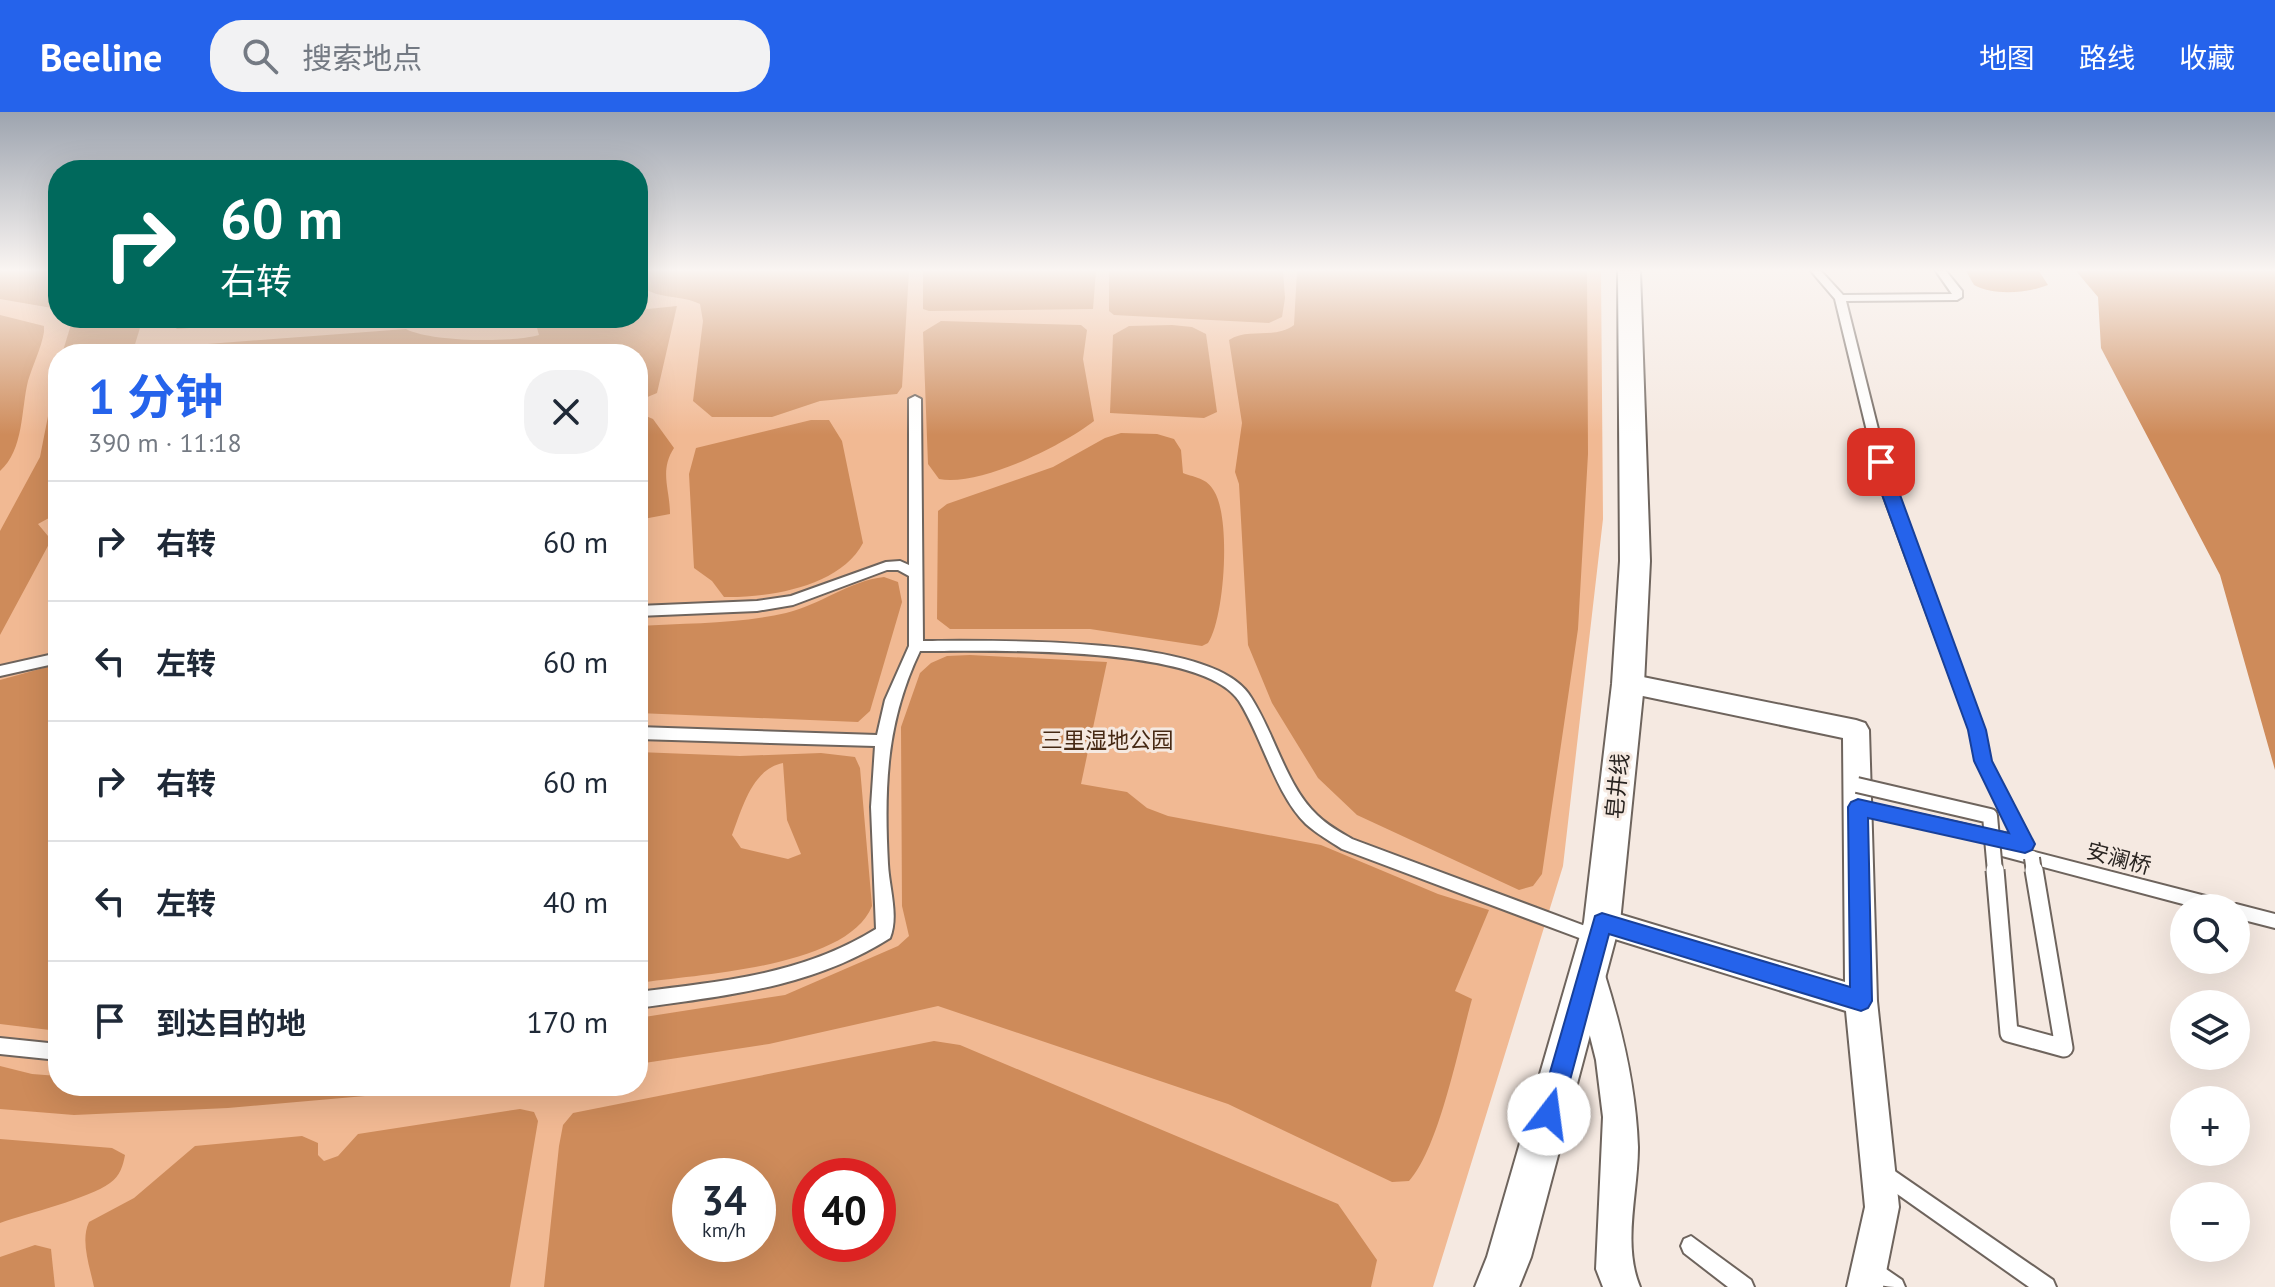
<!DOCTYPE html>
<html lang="zh">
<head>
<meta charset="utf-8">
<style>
  body { margin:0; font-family:"PT Sans","Noto Sans SC",sans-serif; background:#f2f2f3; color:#1f2937; height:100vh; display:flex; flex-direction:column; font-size:30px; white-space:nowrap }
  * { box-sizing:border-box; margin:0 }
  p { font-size:26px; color:#747a83 }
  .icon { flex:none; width:44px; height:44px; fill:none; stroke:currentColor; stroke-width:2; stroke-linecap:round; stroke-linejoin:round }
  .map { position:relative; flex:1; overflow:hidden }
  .details { position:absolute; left:48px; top:232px; width:600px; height:752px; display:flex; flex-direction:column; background:#fff; border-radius:32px; box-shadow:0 8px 32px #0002 }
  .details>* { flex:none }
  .banner { position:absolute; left:48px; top:48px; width:600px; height:168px; border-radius:32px; box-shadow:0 8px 32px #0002; background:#00695c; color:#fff; overflow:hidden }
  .buttons { position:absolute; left:2170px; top:782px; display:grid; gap:16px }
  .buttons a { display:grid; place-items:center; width:80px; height:80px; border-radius:50%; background:#fff; box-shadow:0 8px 32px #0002; font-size:40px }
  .speed { position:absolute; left:672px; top:1046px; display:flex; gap:16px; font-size:40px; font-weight:700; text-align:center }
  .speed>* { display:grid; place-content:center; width:104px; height:104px; border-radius:50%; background:#fff; box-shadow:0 8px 32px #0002; line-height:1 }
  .speed small { font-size:20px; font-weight:400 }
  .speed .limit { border:12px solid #d22; background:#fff; color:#111 }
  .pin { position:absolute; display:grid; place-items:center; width:68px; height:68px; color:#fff; margin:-34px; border-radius:16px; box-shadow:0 4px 12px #0006 }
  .me { position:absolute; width:88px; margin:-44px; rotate:15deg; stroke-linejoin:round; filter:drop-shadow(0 0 6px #0008) }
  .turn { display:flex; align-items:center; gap:28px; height:168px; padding:0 40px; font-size:36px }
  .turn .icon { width:104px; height:104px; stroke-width:2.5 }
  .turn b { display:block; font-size:56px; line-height:68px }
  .round { display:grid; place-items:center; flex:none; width:84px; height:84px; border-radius:32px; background:#f2f2f3 }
  .head { display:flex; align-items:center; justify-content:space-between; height:136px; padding:0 40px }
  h1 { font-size:48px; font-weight:700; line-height:60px; color:#2563eb }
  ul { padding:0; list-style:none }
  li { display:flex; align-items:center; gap:24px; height:120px; padding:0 40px; border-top:2px solid #e0e1e3 }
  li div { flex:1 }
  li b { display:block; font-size:30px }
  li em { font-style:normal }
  header { display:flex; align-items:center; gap:48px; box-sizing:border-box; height:112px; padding:0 40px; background:#2563eb; color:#fff }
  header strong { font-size:38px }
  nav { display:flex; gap:44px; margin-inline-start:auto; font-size:28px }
  .search { width:560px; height:72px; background:#f2f2f3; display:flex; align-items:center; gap:20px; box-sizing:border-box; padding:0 28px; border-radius:32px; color:#747a83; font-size:30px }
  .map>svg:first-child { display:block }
</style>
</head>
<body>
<header>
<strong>Beeline</strong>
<div class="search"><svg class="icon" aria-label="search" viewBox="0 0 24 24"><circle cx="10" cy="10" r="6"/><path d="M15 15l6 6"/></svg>搜索地点</div>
<nav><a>地图</a><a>路线</a><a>收藏</a></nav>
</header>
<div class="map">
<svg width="2275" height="1175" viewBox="0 0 2275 1175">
  <rect width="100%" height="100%" fill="#f5e9e1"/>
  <path fill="#f1b993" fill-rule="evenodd" d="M 0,159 L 58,159 L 58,206 L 638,206 L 638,159 L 1601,159 L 1603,407 L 1563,754 L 1433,1175 L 0,1175 ZM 58,242 L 638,242 L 638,974 L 58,974 ZM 690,1064 L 758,1064 L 758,1132 L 690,1132 ZM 810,1064 L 878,1064 L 878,1132 L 810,1132 Z"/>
  <g fill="#ce8b5a" fill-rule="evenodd">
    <polygon points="0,159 58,159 58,197 0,187"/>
    <path d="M 641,159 L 909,159 L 902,275 L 897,282 L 820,289 L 772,305 L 712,305 L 693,289 L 703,209 L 700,192 C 682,183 659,187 644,176 Z"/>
    <polygon points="923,159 1096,159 1093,197 929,199 923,197"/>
    <polygon points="1109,159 1283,159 1285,186 1282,205 1269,211 1114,203 1109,199"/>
    <path d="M 1297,159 L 1587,159 L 1588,342 L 1578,517 L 1542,762 L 1533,774 L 1519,778 L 1357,703 L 1318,666 L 1272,591 L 1248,533 L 1239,372 L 1235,360 L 1242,311 L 1229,228 C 1249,215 1274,228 1294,213 Z"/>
    <path d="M 1966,159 L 2039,159 L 2048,173 C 2027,181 1994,184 1974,173 Z"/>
    <polygon points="2076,159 2275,159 2275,658 2220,463 2101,236 2098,185"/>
    <path d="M 677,194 L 657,281 L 638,289 L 638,242 L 154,242 L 195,233 L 406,217 C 431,230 511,231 539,223 L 537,216 L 543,208 L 638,206 L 638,198 Z"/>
    <path d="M 0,203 L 44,214 L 44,220 C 41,237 33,252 28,269 C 21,297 24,338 0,359 Z"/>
    <polygon points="73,206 143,206 132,242 62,242"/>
    <polygon points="175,206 322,206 177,217 172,213"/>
    <path d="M 941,209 L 1081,213 L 1087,218 L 1083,247 L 1094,309 C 1062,334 979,375 939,367 L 928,352 L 923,220 Z"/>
    <polygon points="1172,213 1192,215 1206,222 1217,300 1204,306 1110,301 1113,223 1129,214"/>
    <polygon points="58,253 58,401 38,412 48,424 49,432 0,523 0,419 40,345"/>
    <path d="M 646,304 L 653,307 L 674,336 C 659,359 670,377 670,402 L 638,408 L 638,306 Z"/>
    <path d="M 811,308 L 829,308 L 842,329 L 863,431 C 841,474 770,486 724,485 L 712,469 L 694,456 L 689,362 L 696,336 Z"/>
    <path d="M 1121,321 L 1157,322 L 1174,327 L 1181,338 L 1183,361 C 1196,366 1207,366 1214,379 C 1231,405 1225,505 1208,531 L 1202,534 L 1090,517 L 950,517 L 937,507 L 938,399 L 947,392 L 1053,355 L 1105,326 Z"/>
    <path d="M 884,465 L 898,470 L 902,490 L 870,599 L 858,610 L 638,601 L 638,514 C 687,511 738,512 786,501 C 820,493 849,469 884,465 Z"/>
    <path d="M 970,543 L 1107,550 L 1081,672 L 1127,680 L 1147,696 L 1168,704 L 1321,733 L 1438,782 L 1489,798 L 1455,879 L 1472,887 C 1459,933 1439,1037 1409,1069 L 1392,1070 L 1228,992 L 938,894 L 769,932 L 638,952 L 638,906 L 785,883 L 898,834 L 909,824 L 902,794 L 901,615 L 920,561 L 931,551 L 947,544 Z"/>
    <polygon points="58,552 58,919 0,912 0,568"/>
    <path d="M 638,640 L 740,644 L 821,641 L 855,645 L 860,656 L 872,794 C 847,856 698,862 638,871 ZM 783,651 L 787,708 L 801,742 L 788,747 L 741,736 L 732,723 C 742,697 752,657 783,651 Z"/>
    <path d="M 934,929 L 960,933 L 1338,1092 L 1377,1148 L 1371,1175 L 544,1175 L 559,1034 L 563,1013 L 573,1001 ZM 690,1064 L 758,1064 L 758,1132 L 690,1132 ZM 810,1064 L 878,1064 L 878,1132 L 810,1132 Z"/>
    <polygon points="0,954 32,962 58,964 58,974 479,974 228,996 74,1003 0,997"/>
    <path d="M 520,997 L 534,1000 L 538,1009 L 510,1175 L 94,1175 C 90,1155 80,1129 89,1110 L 134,1086 L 195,1034 L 302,1024 L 318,1031 L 318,1043 L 324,1049 L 338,1044 L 358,1022 Z"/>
    <path d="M 0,1027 L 112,1036 L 125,1043 C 123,1054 120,1064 110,1071 C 88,1087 28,1101 0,1111 Z"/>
    <polygon points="35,1133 51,1137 55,1175 0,1175 0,1145"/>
  </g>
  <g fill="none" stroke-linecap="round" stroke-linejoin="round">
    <g stroke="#6e645d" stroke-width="4">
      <g id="service">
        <polygon points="1811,159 1821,159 1843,183 1952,182 1936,159 1946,159 1962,179 1962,185 1957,188 1846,189 1893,377 1984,618 1990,649 2033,732 2027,738 2225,789 2232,794 2236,792 2275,802 2275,816 2236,806 2236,796 2198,796 2002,744 1997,743 1994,738 1999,733 1853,699 1850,695 1853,691 1858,689 2013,723 1976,649 1970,618 1881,377 1835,187"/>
        <path d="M 915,284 L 921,287 L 923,529 C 991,529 1207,523 1248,581 C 1274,618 1285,673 1317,703 C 1327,713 1340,720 1352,727 L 1604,821 L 1606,826 L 1604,831 L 1598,833 L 1342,737 C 1330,729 1317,722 1306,712 C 1276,683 1262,625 1239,589 C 1202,532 986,539 920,539 C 886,610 884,675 888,752 C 889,775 899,804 890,826 C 811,876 728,883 638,896 L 638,880 C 723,869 802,863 876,817 L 871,695 L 875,634 L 638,627 L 638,615 L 877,623 L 885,588 L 909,534 L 909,464 L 898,458 L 887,458 L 793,493 L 757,499 L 638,504 L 638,494 L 757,489 L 791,484 L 886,450 L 900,449 L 909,453 L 909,287 Z"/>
        <polygon points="58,541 58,551 0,564 0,554"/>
        <polygon points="0,926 58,932 58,948 0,942"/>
        <polygon points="1883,1051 2053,1168 2056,1175 2029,1175 1876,1067 1874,1060 1876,1053"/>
        <polygon points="1691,1124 1751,1168 1754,1175 1728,1175 1684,1141 1681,1134 1684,1127"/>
        <path d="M 1870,1146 L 1902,1168 L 1905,1175 C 1886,1175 1869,1175 1860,1156 L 1863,1149 Z"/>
      </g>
    </g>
    <g stroke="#6e645d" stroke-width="4">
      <g id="minor">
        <polygon points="1628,562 1856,608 1865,611 1869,618 1877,889 1899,1095 1883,1175 1847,1175 1865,1095 1846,899 1602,823 1591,819 1587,810 1591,801 1602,797 1845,870 1843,626 1619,579 1615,572 1619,565"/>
        <path d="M 1589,846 L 1600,850 L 1604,860 C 1622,917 1636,975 1638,1035 C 1638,1082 1622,1132 1640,1175 L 1603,1175 L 1596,1157 L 1603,1005 L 1596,948 L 1574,860 L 1578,850 Z"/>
      </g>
    </g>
    <g stroke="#6e645d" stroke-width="4">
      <polygon id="tertiary" points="1618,159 1640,159 1650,449 1644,572 1620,810 1531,1145 1519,1175 1475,1175 1487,1145 1584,810 1612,572 1620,449"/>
    </g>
    <use href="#service" fill="#fff" fill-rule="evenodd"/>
    <use href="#minor" fill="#fff" fill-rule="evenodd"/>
    <use href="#tertiary" fill="#fff" fill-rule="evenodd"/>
    <g stroke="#6e645d" stroke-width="18" stroke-linecap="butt">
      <g id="service-bridge-far1">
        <polyline points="1857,673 1990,704 1995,760"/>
        <polyline points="2032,746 2034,760"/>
      </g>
    </g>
    <g stroke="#6e645d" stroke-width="21" stroke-linecap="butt">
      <polyline id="service-bridge" points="1995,758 2009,921 2064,936 2034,758"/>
    </g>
    <use href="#service-bridge-far1" stroke="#fff" stroke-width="14"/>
    <use href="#service-bridge" stroke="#fff" stroke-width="17"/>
  </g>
  <linearGradient id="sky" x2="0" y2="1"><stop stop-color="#9da4af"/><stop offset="0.49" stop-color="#faf5f2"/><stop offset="1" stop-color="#faf5f2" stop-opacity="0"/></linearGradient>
  <rect width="2275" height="323" fill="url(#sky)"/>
  <polygon fill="#2563eb" stroke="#184099" stroke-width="2" points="1881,345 1888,350 1986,618 1992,649 2035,732 2032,738 2025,741 1868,706 1872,889 1868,896 1861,899 1609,822 1561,1002 1557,1010 1549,1014 1541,1010 1538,1002 1595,804 1602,801 1850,875 1848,695 1851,690 1858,687 2009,721 1974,649 1968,618 1880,377 1873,350"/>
  <g text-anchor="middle" stroke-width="6" stroke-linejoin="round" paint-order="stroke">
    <g font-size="22" fill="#462914" stroke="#f5e9e1">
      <text x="1107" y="636">三里湿地公园</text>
    </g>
    <g font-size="22" fill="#282320" stroke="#f5e9e1">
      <text transform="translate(1617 674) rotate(-84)" y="8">皂井线</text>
      <text transform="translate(2119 746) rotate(15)" y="8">安澜桥</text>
    </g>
  </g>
</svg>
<div class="buttons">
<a><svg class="icon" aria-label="search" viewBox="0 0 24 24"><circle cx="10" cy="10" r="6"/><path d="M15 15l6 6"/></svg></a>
<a><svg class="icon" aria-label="layers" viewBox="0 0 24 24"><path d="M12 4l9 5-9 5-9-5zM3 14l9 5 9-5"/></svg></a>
<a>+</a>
<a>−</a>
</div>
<div class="speed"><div>34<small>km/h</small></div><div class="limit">40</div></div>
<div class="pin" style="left:1881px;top:350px;background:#d93025"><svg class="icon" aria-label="arrive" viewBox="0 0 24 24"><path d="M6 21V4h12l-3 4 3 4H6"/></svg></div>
<svg class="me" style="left:1549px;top:1002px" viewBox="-20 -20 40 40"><circle r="19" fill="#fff"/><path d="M0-13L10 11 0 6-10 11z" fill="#2563eb"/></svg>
<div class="banner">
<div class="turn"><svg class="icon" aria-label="right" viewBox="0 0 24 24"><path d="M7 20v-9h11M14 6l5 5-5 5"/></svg><div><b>60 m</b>右转</div></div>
</div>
<section class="details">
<div class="head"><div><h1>1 分钟</h1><p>390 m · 11:18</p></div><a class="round"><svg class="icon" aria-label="close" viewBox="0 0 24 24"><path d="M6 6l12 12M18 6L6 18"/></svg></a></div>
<ul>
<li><svg class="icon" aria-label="right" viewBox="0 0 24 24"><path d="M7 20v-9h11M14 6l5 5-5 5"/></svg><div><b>右转</b></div><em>60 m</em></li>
<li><svg class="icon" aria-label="left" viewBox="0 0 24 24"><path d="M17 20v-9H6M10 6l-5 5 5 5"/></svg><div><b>左转</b></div><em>60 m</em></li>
<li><svg class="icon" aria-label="right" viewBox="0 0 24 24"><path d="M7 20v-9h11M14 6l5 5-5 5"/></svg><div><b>右转</b></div><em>60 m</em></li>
<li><svg class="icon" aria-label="left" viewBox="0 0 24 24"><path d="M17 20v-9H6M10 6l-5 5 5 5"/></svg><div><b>左转</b></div><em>40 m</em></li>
<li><svg class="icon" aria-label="arrive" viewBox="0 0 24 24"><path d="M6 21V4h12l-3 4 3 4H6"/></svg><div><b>到达目的地</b></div><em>170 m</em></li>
</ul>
</section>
</div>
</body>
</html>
